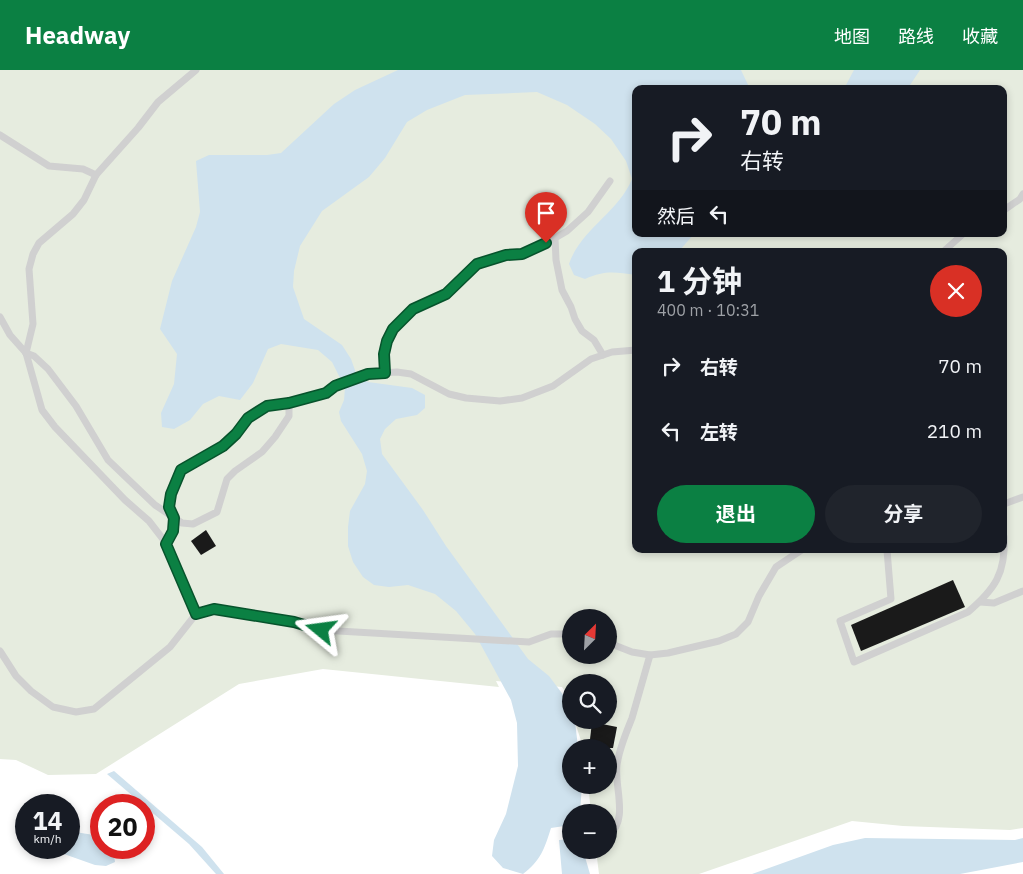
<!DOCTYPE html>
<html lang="zh">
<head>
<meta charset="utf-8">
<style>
  body { margin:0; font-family:"IBM Plex Sans","Noto Sans SC",sans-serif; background:#20242c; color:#f1f3f6; height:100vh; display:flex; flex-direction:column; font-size:19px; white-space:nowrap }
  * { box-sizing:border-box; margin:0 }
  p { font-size:16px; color:#9ea1a6 }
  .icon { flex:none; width:28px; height:28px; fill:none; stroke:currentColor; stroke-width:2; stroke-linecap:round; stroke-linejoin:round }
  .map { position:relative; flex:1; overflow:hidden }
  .details { position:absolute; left:632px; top:178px; width:375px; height:305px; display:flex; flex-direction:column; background:#171b24; border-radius:10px; box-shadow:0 2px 8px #0003 }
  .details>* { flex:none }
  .top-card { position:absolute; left:632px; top:15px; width:375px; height:152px; border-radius:10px; box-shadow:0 2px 8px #0003; background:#171b24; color:#f1f3f6; overflow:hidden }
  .needle { width:32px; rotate:24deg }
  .controls { position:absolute; left:562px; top:539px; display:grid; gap:10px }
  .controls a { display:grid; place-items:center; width:55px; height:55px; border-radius:50%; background:#171b24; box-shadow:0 2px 8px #0003; font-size:25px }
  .speed { position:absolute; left:15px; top:724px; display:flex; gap:10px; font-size:25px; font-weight:700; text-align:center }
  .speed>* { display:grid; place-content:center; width:65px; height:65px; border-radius:50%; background:#171b24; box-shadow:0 2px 8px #0003; line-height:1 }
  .speed small { font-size:12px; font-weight:400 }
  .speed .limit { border:8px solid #d22; background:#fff; color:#111 }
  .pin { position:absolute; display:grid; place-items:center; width:42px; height:42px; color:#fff; margin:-51px -21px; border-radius:50% 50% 50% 0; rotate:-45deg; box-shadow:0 0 5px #0007 }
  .pin .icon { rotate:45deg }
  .me { position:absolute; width:55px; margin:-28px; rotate:286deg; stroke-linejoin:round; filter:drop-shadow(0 0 4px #0008) }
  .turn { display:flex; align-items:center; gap:18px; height:105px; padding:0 25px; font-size:22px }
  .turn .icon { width:65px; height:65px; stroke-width:2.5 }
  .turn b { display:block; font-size:35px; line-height:42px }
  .then { display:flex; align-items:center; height:48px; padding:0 25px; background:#0003; gap:10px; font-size:19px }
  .round { display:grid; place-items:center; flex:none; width:52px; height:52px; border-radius:26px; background:#20242c }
  .headline { display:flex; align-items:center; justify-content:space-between; height:85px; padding:0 25px }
  h1 { font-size:30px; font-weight:700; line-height:38px }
  .button { display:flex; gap:10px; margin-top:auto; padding:10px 25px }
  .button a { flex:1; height:58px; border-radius:30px; background:#0b8043; color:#fff; font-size:20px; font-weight:700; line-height:58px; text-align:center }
  .button a+a { background:#20242c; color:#f1f3f6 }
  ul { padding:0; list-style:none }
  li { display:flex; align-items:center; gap:15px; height:65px; padding:0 25px }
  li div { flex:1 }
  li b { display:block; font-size:19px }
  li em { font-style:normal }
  header { display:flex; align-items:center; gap:30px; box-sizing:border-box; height:70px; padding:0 25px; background:#0b8043; color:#fff }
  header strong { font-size:24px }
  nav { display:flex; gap:28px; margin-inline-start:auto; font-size:18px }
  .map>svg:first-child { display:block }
</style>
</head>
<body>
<header>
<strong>Headway</strong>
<nav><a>地图</a><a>路线</a><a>收藏</a></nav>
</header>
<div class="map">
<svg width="1023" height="804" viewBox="0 0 1023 804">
  <rect width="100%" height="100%" fill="#fff"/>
  <path fill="#e6ecdf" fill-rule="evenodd" d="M 0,0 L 1023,0 L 1023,758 L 1010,760 L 903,756 L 852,751 L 699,804 L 599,804 L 596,780 L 609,780 L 609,742 L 591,742 L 588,715 L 609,715 L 609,678 L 583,677 L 575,652 L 576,650 L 609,650 L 609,612 L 571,612 L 571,630 L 562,617 L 496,611 L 499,617 L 323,599 L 239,614 L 96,704 L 48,705 L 16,690 L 0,689 ZM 636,19 L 1004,19 L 1004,164 L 636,164 ZM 636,181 L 1004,181 L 1004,479 L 636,479 ZM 571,548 L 609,548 L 609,585 L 571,585 Z"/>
  <g fill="#cfe2ee">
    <path d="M 398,0 L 741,0 L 750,19 L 636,19 L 636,164 L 694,164 L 679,181 L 636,181 L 636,205 C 615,202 605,200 585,209 L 574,205 L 569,194 C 581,159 618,143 632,109 L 626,91 L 611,69 L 595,54 L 567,35 L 537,22 L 465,25 L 427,40 L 407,52 L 385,88 L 369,107 L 322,141 L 300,176 L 294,201 L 293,217 L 304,249 L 342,275 L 351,289 L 356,303 L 368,312 L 412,318 L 425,325 L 425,338 L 417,345 L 396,349 L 385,359 L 380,369 L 382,384 L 423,440 L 446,476 L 528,589 L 549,606 L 567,630 L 571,642 L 571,650 L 574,650 L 575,652 L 578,677 L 571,678 L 571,715 L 582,715 L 580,742 L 571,742 L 571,755 L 551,758 C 544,780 541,790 523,804 L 503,798 L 492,786 L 494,770 L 506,744 L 518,696 L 517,653 L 511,630 L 475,564 L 456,541 L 435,524 L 408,515 L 389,517 L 374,515 L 363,507 L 353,492 L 348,476 L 348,457 L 350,441 L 365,414 L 367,401 L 362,384 L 341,351 L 339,342 L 344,330 L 345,318 L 332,292 L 318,280 L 281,274 L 268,279 L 253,313 L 240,330 L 219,326 L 203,334 L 190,350 L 174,359 L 162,357 L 161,343 L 174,314 L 177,284 L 160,259 L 172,211 L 196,157 L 200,142 L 196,91 L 209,85 L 267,85 L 281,83 L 334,34 L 355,20 Z"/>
    <polygon points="854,0 920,0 910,15 905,19 842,19 846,15"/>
    <polygon points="114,701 202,777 224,804 216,804 189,774 107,704"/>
    <polygon points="69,761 100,766 101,778 113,778 115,792 106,796 95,795 47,778 69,778"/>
    <polygon points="865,768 1015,770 1023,768 1023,792 960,804 752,804 833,775"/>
    <polygon points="571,769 571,780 583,780 590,804 562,804 559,770"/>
  </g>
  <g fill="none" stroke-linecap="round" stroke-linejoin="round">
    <polyline stroke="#cfe2ee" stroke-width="4" points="565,753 571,772"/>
  </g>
  <g fill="#1a1a1a">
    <polygon points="206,460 216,476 201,485 191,471"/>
    <polygon points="953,510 965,537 861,581 851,555"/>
    <polygon points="592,652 617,657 613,678 589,678"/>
  </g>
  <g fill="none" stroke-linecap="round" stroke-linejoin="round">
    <g stroke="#d0d0d0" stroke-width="7">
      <polyline points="0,65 49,96 83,99 96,105"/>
      <polyline points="1004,140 1020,129 1023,124"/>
      <polyline points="555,168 556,190 562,220 571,237 575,249 582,261 594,270 603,285"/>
      <polyline points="944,181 963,164"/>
      <polyline points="0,247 10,265 26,283 42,340 55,357 125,430 149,451 166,473 196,544"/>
      <polyline points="26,283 34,286 48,299 76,336 108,390 155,435 182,453 193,454 217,442 227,409 235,401 262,382 275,367 289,346 289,333"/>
      <polyline points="26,283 33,254 29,199 33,184 39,173 73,144 84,130 96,105 138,58 158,32 196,0"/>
      <polyline points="385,303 384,285 387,271 393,259 413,239 446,224 477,194 506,185 522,183 555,168 567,161 588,142 610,111"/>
      <polyline points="1004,434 1023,427"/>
      <polyline points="166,473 173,461 174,448 169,437 171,424 181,400 223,376 236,364 248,348 267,336 289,333 325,323 335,316 368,304 397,302 411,304 449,324 466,328 500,331 522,328 553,316 591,289 612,282 636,280"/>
      <polyline points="872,479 897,479"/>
      <path d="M 887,480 L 891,529 L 840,551 L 854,592 L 968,542 C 995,519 1006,503 1004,467"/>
      <polyline points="980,532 994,533 1023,521"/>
      <polyline points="609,573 632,582 650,585 668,583 719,571 736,564 748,552 759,526 776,497 803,479"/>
      <polyline points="0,581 16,606 31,621 53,637 76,642 94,639 170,577 196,544 214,539 294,552 321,560 529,572 551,564 571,564"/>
      <path d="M 609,765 C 629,750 614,716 617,695 C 619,679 626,663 632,648 C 638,627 644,606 650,585"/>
    </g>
  </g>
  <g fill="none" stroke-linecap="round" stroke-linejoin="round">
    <g stroke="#07532c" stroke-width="12">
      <polyline id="route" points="321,560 294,552 214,539 196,544 166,474 173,461 174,448 169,437 171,424 181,400 223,376 236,364 248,348 267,336 289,333 326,323 335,316 368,304 385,303 384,284 387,271 393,259 413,239 446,224 477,194 506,185 522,184 546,173"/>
    </g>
    <use href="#route" stroke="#0b8043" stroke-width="9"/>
  </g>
</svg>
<div class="controls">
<a><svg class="needle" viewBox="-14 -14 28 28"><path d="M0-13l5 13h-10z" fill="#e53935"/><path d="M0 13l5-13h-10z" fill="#9ea1a6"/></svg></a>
<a><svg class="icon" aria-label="search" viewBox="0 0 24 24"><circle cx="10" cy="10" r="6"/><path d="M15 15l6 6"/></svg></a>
<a>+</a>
<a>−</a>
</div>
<div class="speed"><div>14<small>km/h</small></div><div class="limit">20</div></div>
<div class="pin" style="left:546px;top:173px;background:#d93025"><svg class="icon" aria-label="arrive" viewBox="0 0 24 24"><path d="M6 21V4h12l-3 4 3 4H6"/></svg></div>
<svg class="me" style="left:321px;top:560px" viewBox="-20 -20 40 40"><path d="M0-17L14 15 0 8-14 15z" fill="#0b8043" stroke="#fff" stroke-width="4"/></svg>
<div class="top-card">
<div class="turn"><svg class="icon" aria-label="right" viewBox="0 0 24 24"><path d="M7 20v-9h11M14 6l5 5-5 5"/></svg><div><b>70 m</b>右转</div></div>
<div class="then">然后<svg class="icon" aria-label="left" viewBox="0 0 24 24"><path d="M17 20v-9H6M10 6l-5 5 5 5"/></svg></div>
</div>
<section class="details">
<div class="headline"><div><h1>1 分钟</h1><p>400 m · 10:31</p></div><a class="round" style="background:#d93025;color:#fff"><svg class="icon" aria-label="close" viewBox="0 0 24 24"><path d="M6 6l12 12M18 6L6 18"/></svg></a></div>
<ul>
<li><svg class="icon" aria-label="right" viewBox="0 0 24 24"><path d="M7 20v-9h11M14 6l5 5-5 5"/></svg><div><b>右转</b></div><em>70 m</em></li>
<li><svg class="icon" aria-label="left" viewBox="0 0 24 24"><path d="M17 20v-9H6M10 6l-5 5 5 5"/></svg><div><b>左转</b></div><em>210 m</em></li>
</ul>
<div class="button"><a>退出</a><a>分享</a></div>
</section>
</div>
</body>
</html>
